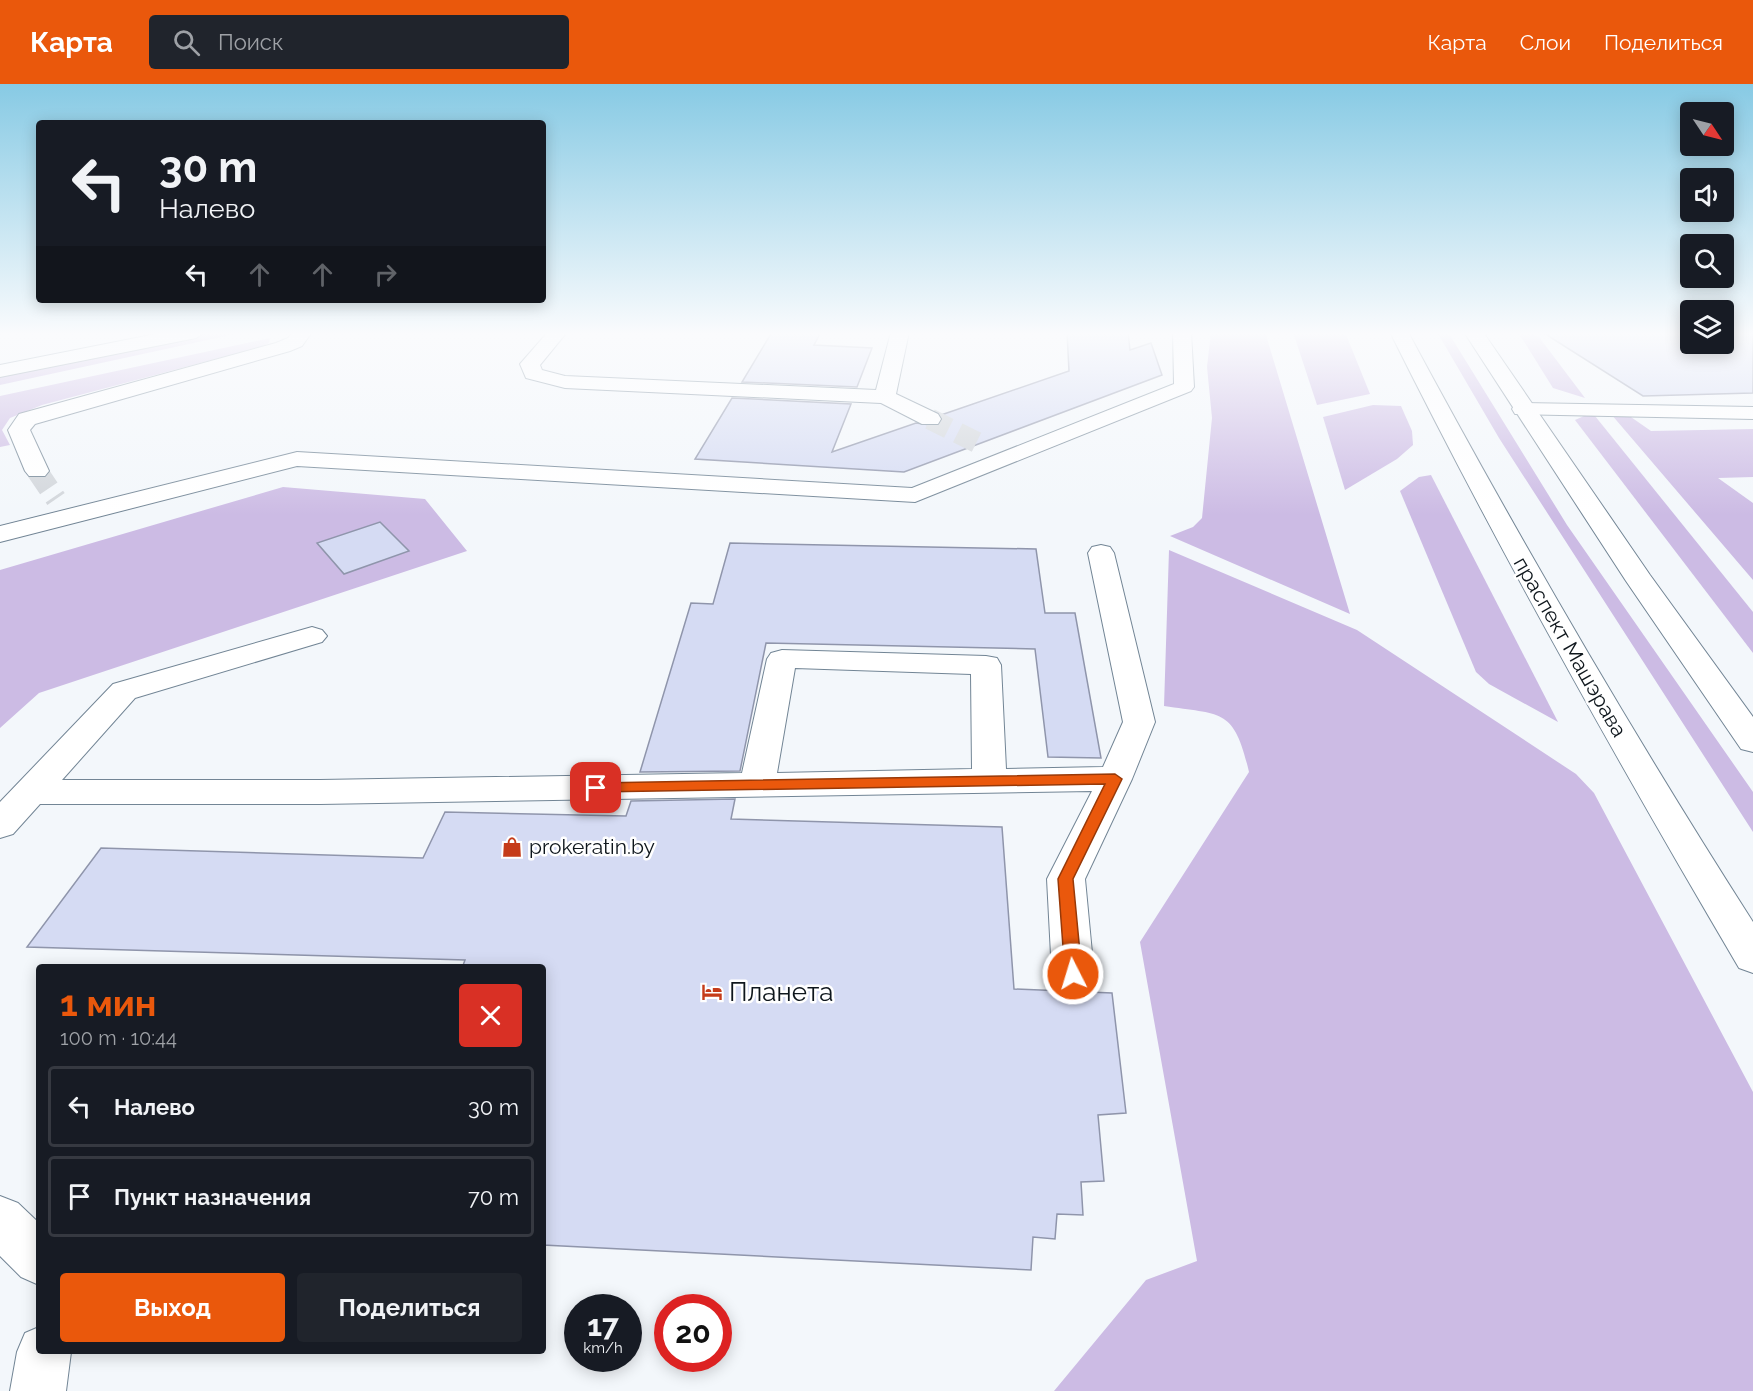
<!DOCTYPE html>
<html lang="ru">
<head>
<meta charset="utf-8">
<style>
  body { margin:0; font-family:Raleway,sans-serif; background:#20242c; color:#f1f3f6; height:100vh; display:flex; flex-direction:column; font-size:22px; white-space:nowrap }
  * { box-sizing:border-box; margin:0 }
  p { font-size:20px; color:#9ea1a6 }
  .icon { flex:none; width:33px; height:33px; fill:none; stroke:currentColor; stroke-width:2; stroke-linecap:round; stroke-linejoin:round }
  .map { position:relative; flex:1; overflow:hidden }
  .panel { position:absolute; left:36px; top:880px; width:510px; height:390px; display:flex; flex-direction:column; background:#171b24; border-radius:6px; box-shadow:0 3px 15px #0003 }
  .panel>* { flex:none }
  .hud { position:absolute; left:36px; top:36px; width:510px; height:183px; border-radius:6px; box-shadow:0 3px 15px #0003; background:#171b24; color:#f1f3f6; overflow:hidden }
  .needle { width:39px; rotate:125deg }
  .buttons { position:absolute; left:1680px; top:18px; display:grid; gap:12px }
  .buttons a { display:grid; place-items:center; width:54px; height:54px; border-radius:6px; background:#171b24; box-shadow:0 3px 15px #0003; font-size:30px }
  .speed { position:absolute; left:564px; top:1210px; display:flex; gap:12px; font-size:30px; font-weight:700; text-align:center }
  .speed>* { display:grid; place-content:center; width:78px; height:78px; border-radius:50%; background:#171b24; box-shadow:0 3px 15px #0003; line-height:1 }
  .speed small { font-size:15px; font-weight:400 }
  .speed .limit { border:9px solid #d22; background:#fff; color:#111 }
  .pin { position:absolute; display:grid; place-items:center; width:51px; height:51px; color:#fff; margin:-26px; border-radius:12px; box-shadow:0 3px 9px #0006 }
  .me { position:absolute; width:66px; margin:-33px; rotate:355deg; stroke-linejoin:round; filter:drop-shadow(0 0 4px #0008) }
  .turn { display:flex; align-items:center; gap:21px; height:126px; padding:0 24px; font-size:27px }
  .turn .icon { width:78px; height:78px; stroke-width:2.5 }
  .turn b { display:block; font-size:42px; line-height:51px }
  .lanes { display:flex; align-items:center; height:57px; padding:0 24px; background:#0003; justify-content:center; gap:30px; direction:ltr }
  .lanes .off { opacity:.35 }
  .round { display:grid; place-items:center; flex:none; width:63px; height:63px; border-radius:6px; background:#20242c }
  .headline { display:flex; align-items:center; justify-content:space-between; height:102px; padding:0 24px }
  h1 { font-size:36px; font-weight:700; line-height:45px; color:#ea580c }
  .button { display:flex; gap:12px; margin-top:auto; padding:12px 24px }
  .button a { flex:1; height:69px; border-radius:6px; background:#ea580c; color:#fff; font-size:24px; font-weight:700; line-height:69px; text-align:center }
  .button a+a { background:#20242c; color:#f1f3f6 }
  ul { padding:0; list-style:none }
  li { display:flex; align-items:center; gap:18px; height:81px; margin:0 12px 9px; padding:0 12px; border:3px solid #363941; border-radius:6px }
  li div { flex:1 }
  li b { display:block; font-size:22px }
  li em { font-style:normal }
  header { display:flex; align-items:center; gap:36px; box-sizing:border-box; height:84px; padding:0 30px; background:#ea580c; color:#fff }
  header strong { font-size:28px }
  nav { display:flex; gap:33px; margin-inline-start:auto; font-size:21px }
  .search { width:420px; height:54px; background:#20242c; display:flex; align-items:center; gap:15px; box-sizing:border-box; padding:0 21px; border-radius:6px; color:#9ea1a6; font-size:22px }
  .map>svg:first-child { display:block }
</style>
</head>
<body>
<header>
<strong>Карта</strong>
<div class="search"><svg class="icon" aria-label="search" viewBox="0 0 24 24"><circle cx="10" cy="10" r="6"/><path d="M15 15l6 6"/></svg>Поиск</div>
<nav><a>Карта</a><a>Слои</a><a>Поделиться</a></nav>
</header>
<div class="map">
<svg width="1753" height="1307" viewBox="0 0 1753 1307">
  <rect width="100%" height="100%" fill="#f3f7fb"/>
  <g fill="#ccbbe4">
    <polygon points="213,248 244,248 0,301 0,292"/>
    <polygon points="1211,248 1265,248 1350,530 1170,452 1193,443 1202,434 1212,334 1207,283"/>
    <polygon points="1293,248 1345,248 1370,310 1317,321"/>
    <polygon points="1437,248 1448,248 1567,441 1753,708 1753,748 1499,354"/>
    <polygon points="1518,248 1529,248 1539,253 1585,314 1553,304"/>
    <polygon points="270,254 269,259 261,263 42,321 10,334 2,346 10,361 0,363 0,312"/>
    <polygon points="1373,321 1401,322 1412,347 1413,361 1397,375 1345,406 1323,333"/>
    <polygon points="1611,330 1628,331 1651,347 1753,345 1753,393 1718,394 1753,419 1753,496"/>
    <polygon points="1584,332 1595,332 1753,528 1753,569 1575,336"/>
    <polygon points="1431,391 1558,638 1489,600 1476,588 1400,407 1419,393"/>
    <polygon points="283,403 425,415 467,467 39,609 0,644 0,486"/>
    <path d="M 1169,466 L 1357,546 L 1576,690 L 1594,709 L 1753,1008 L 1753,1307 L 1054,1307 L 1146,1196 L 1197,1177 L 1140,858 L 1249,688 C 1234,624 1223,631 1164,622 Z"/>
  </g>
  <g fill="#d5dbf3" stroke="#8f95ab" stroke-width="1.5">
    <polygon points="772,248 821,248 814,261 872,264 857,303 742,298"/>
    <polygon points="1067,248 1128,248 1130,266 1151,259 1162,291 904,388 695,375 732,314 851,320 832,368 916,339 938,342 943,336 941,331 1069,287"/>
    <polygon points="1542,248 1690,248 1690,260 1724,260 1724,248 1753,248 1753,309 1643,312"/>
    <polygon points="380,438 409,467 344,490 317,459"/>
    <polygon points="730,459 1036,465 1045,529 1075,529 1101,674 1048,673 1035,565 766,559 740,687 640,688 691,519 713,520"/>
    <polygon points="735,715 731,735 1002,743 1014,905 1112,909 1126,1029 1098,1031 1104,1097 1081,1098 1083,1131 1057,1130 1055,1155 1033,1153 1031,1186 543,1161 543,884 462,884 465,876 27,863 101,764 423,774 445,728 626,732 631,717"/>
  </g>
  <g fill="none" stroke-linecap="round" stroke-linejoin="round">
    <g stroke="#d1d5da" stroke-width="21" stroke-dasharray="21 10" stroke-linecap="butt">
      <polyline points="930,335 978,359"/>
      <polyline points="37,387 56,415"/>
    </g>
    <g stroke="#728595" stroke-width="2">
      <g id="minor">
        <polygon points="293,248 312,248 302,262 290,267 35,340 30,346 49,387 45,392 29,392 25,387 8,346 19,330 276,259 288,254"/>
        <polygon points="548,248 567,248 540,281 542,286 565,292 876,306 891,248 909,248 896,310 938,330 941,335 938,340 922,340 881,319 565,304 526,294 520,280"/>
        <polygon points="1173,248 1191,248 1194,303 1191,307 915,418 297,382 0,458 0,442 297,368 912,404 1174,300"/>
        <polygon points="1523,319 1753,323 1753,335 1515,330 1512,325 1515,320"/>
        <path d="M 1101,461 L 1110,463 L 1114,469 L 1155,638 L 1132,695 L 1085,795 L 1094,890 L 1088,902 L 1073,907 L 1058,902 L 1052,890 L 1047,795 L 1092,707 L 320,720 L 40,720 L 13,750 L 0,754 L 0,718 L 113,600 L 312,543 L 322,546 L 327,552 L 322,558 L 135,614 L 62,696 L 320,696 L 742,689 L 767,575 L 771,569 L 782,566 L 986,572 L 997,574 L 1001,581 L 1006,685 L 1103,683 L 1123,638 L 1088,469 L 1092,463 ZM 795,584 L 971,590 L 972,685 L 777,689 Z"/>
        <polygon points="0,1112 18,1119 39,1139 39,1201 21,1193 0,1172"/>
        <polygon points="39,1243 39,1268 71,1268 66,1307 10,1307 17,1268 25,1249"/>
      </g>
    </g>
    <g stroke="#728595" stroke-width="2">
      <g id="major">
        <polygon points="166,248 205,248 196,254 0,293 0,281"/>
        <path d="M 1390,248 L 1408,248 C 1516,449 1630,646 1753,838 L 1753,889 L 1739,884 C 1616,675 1498,465 1390,248 Z"/>
        <polygon points="1464,248 1483,248 1650,491 1753,633 1753,668 1741,665 1626,497"/>
      </g>
    </g>
    <use href="#minor" fill="#fff" fill-rule="evenodd"/>
    <use href="#major" fill="#fff" fill-rule="evenodd"/>
  </g>
  <linearGradient id="sky" x2="0" y2="1"><stop stop-color="#87cae4"/><stop offset="0.58" stop-color="#fafbfd"/><stop offset="1" stop-color="#fafbfd" stop-opacity="0"/></linearGradient>
  <rect width="1753" height="431" fill="url(#sky)"/>
  <polygon fill="#ea580c" stroke="#983908" stroke-width="1.5" points="1115,690 1122,695 1073,795 1082,890 1079,894 1067,894 1065,890 1058,795 1105,700 596,708 589,704 596,699"/>
  <defs>
    <g id="shop-bare" transform="scale(1.62)"><path d="M-5-2.5h2.3a2.7 3.5 0 0 1 5.4 0H5L5.5 6h-11ZM-1.5-2.5h3a1.5 2.3 0 0 0-3 0Z" fill="#c53b19" stroke="#fff" stroke-width="2.5" paint-order="stroke"/></g>
    <g id="hotel-bare" transform="scale(1.62)"><path d="M-6-4.5h1.5V1H6V5H4.5V3h-9V5H-6ZM-4 0a1.8 1.8 0 1 1 3.6 0ZM.5 0V-2.5h3Q6-2.5 6 0Z" fill="#c53b19" stroke="#fff" stroke-width="2.5" paint-order="stroke"/></g>
  </defs>
  <g fill-rule="evenodd">
    <use href="#shop-bare" x="512" y="763"/>
    <use href="#hotel-bare" x="712" y="908"/>
  </g>
  <g text-anchor="middle" stroke-width="5" stroke-linejoin="round" paint-order="stroke">
    <g font-size="21" fill="#0e161c" stroke="#fff">
      <text transform="translate(1570 563) rotate(60)" y="7">праспект Машэрава</text>
    </g>
    <g font-size="21" fill="#0e161c" stroke="#fff" text-anchor="start">
      <text x="529" y="770">prokeratin.by</text>
    </g>
    <g font-size="26" fill="#0e161c" stroke="#fff" text-anchor="start">
      <text x="729" y="917">Планета</text>
    </g>
  </g>
</svg>
<div class="buttons">
<a><svg class="needle" viewBox="-14 -14 28 28"><path d="M0-13l5 13h-10z" fill="#e53935"/><path d="M0 13l5-13h-10z" fill="#9ea1a6"/></svg></a>
<a><svg class="icon" aria-label="sound" viewBox="0 0 24 24"><path d="M4 9h4l5-4v14l-5-4H4zM17 9q2 3 0 6"/></svg></a>
<a><svg class="icon" aria-label="search" viewBox="0 0 24 24"><circle cx="10" cy="10" r="6"/><path d="M15 15l6 6"/></svg></a>
<a><svg class="icon" aria-label="layers" viewBox="0 0 24 24"><path d="M12 4l9 5-9 5-9-5zM3 14l9 5 9-5"/></svg></a>
</div>
<div class="speed"><div>17<small>km/h</small></div><div class="limit">20</div></div>
<div class="pin" style="left:596px;top:704px;background:#d93025"><svg class="icon" aria-label="arrive" viewBox="0 0 24 24"><path d="M6 21V4h12l-3 4 3 4H6"/></svg></div>
<svg class="me" style="left:1073px;top:890px" viewBox="-20 -20 40 40"><circle r="17" fill="#ea580c" stroke="#fff" stroke-width="3"/><path d="M0-11L8 9 0 5-8 9z" fill="#fff"/></svg>
<div class="hud">
<div class="turn"><svg class="icon" aria-label="left" viewBox="0 0 24 24"><path d="M17 20v-9H6M10 6l-5 5 5 5"/></svg><div><b>30 m</b>Налево</div></div>
<div class="lanes"><svg class="icon" aria-label="left" viewBox="0 0 24 24"><path d="M17 20v-9H6M10 6l-5 5 5 5"/></svg><svg class="icon off" aria-label="ahead" viewBox="0 0 24 24"><path d="M12 20V5M6 11l6-6 6 6"/></svg><svg class="icon off" aria-label="ahead" viewBox="0 0 24 24"><path d="M12 20V5M6 11l6-6 6 6"/></svg><svg class="icon off" aria-label="right" viewBox="0 0 24 24"><path d="M7 20v-9h11M14 6l5 5-5 5"/></svg></div>
</div>
<section class="panel">
<div class="headline"><div><h1>1 мин</h1><p>100 m · 10:44</p></div><a class="round" style="background:#d93025;color:#fff"><svg class="icon" aria-label="close" viewBox="0 0 24 24"><path d="M6 6l12 12M18 6L6 18"/></svg></a></div>
<ul>
<li><svg class="icon" aria-label="left" viewBox="0 0 24 24"><path d="M17 20v-9H6M10 6l-5 5 5 5"/></svg><div><b>Налево</b></div><em>30 m</em></li>
<li><svg class="icon" aria-label="arrive" viewBox="0 0 24 24"><path d="M6 21V4h12l-3 4 3 4H6"/></svg><div><b>Пункт назначения</b></div><em>70 m</em></li>
</ul>
<div class="button"><a>Выход</a><a>Поделиться</a></div>
</section>
</div>
</body>
</html>
